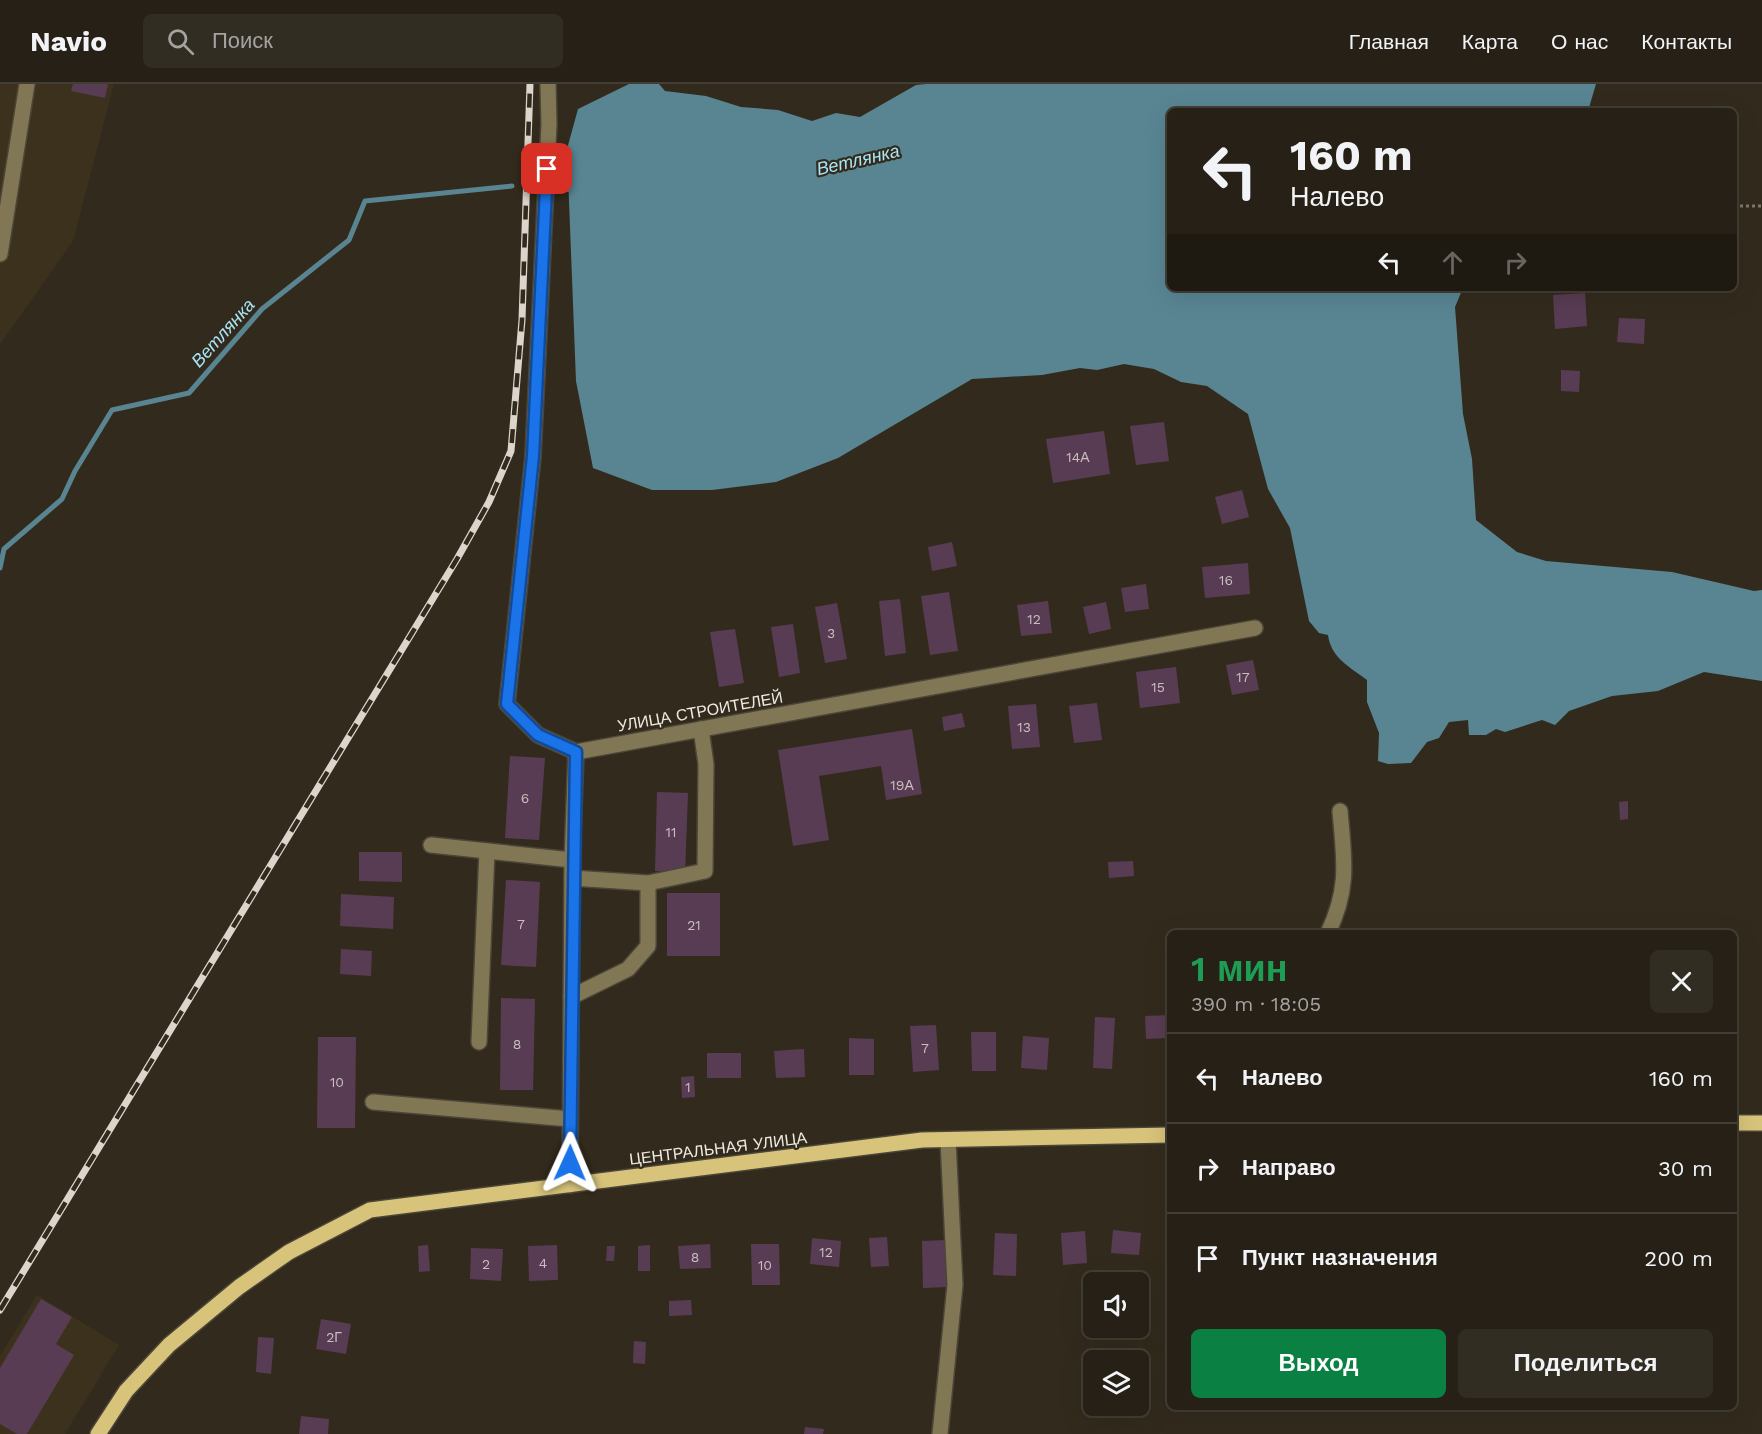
<!DOCTYPE html>
<html lang="ru">
<head>
<meta charset="utf-8">
<style>
  body { margin:0; font-family:"Work Sans",sans-serif; background:#322d23; color:#f1f3f6; height:100vh; display:flex; flex-direction:column; font-size:22px; white-space:nowrap }
  * { box-sizing:border-box; margin:0 }
  p { font-size:20px; color:#a4a3a1 }
  .icon { flex:none; width:33px; height:33px; fill:none; stroke:currentColor; stroke-width:2; stroke-linecap:round; stroke-linejoin:round }
  .map { position:relative; flex:1; overflow:hidden }
  .drawer { position:absolute; left:1167px; top:846px; width:570px; height:480px; display:flex; flex-direction:column; background:#262016; border-radius:9px; box-shadow:0 6px 24px #0002,0 0 0 2px #423e35 }
  .drawer>* { flex:none }
  .top-card { position:absolute; left:1167px; top:24px; width:570px; height:183px; border-radius:9px; box-shadow:0 6px 24px #0002,0 0 0 2px #423e35; background:#262016; color:#f1f3f6; overflow:hidden }
  .tools { position:absolute; left:1083px; top:1188px; display:grid; gap:12px }
  .tools a { display:grid; place-items:center; width:66px; height:66px; border-radius:9px; background:#262016; box-shadow:0 6px 24px #0002,0 0 0 2px #423e35; font-size:30px }
  .pin { position:absolute; display:grid; place-items:center; width:51px; height:51px; color:#fff; margin:-26px; border-radius:12px; box-shadow:0 3px 9px #0006 }
  .me { position:absolute; width:66px; margin:-33px; rotate:1deg; stroke-linejoin:round; filter:drop-shadow(0 0 4px #0008) }
  .turn { display:flex; align-items:center; gap:21px; height:126px; padding:0 24px; font-size:27px }
  .turn .icon { width:78px; height:78px; stroke-width:2.5 }
  .turn b { display:block; font-size:42px; line-height:51px }
  .lanes { display:flex; align-items:center; height:57px; padding:0 24px; background:#0003; justify-content:center; gap:30px; direction:ltr }
  .lanes .off { opacity:.35 }
  .round { display:grid; place-items:center; flex:none; width:63px; height:63px; border-radius:9px; background:#322d23 }
  .overview { display:flex; align-items:center; justify-content:space-between; height:102px; padding:0 24px }
  h1 { font-size:36px; font-weight:600; line-height:45px; color:#1e9e55 }
  .primary-button { display:flex; gap:12px; margin-top:auto; padding:12px 24px }
  .primary-button a { flex:1; height:69px; border-radius:9px; background:#0b8043; color:#fff; font-size:24px; font-weight:600; line-height:69px; text-align:center }
  .primary-button a+a { background:#322d23; color:#f1f3f6 }
  ul { padding:0; list-style:none }
  li { display:flex; align-items:center; gap:18px; height:90px; padding:0 24px; border-top:2px solid #423e35 }
  li div { flex:1 }
  li b { display:block; font-size:22px }
  li em { font-style:normal }
  header { display:flex; align-items:center; gap:36px; box-sizing:border-box; height:84px; padding:0 30px; background:#262016; border-bottom:2px solid #423e35 }
  header strong { font-size:28px }
  nav { display:flex; gap:33px; margin-inline-start:auto; font-size:21px }
  .search { width:420px; height:54px; background:#322d23; display:flex; align-items:center; gap:15px; box-sizing:border-box; padding:0 21px; border-radius:9px; color:#a4a3a1; font-size:22px }
  .map>svg:first-child { display:block }
</style>
</head>
<body>
<header>
<strong>Navio</strong>
<div class="search"><svg class="icon" aria-label="search" viewBox="0 0 24 24"><circle cx="10" cy="10" r="6"/><path d="M15 15l6 6"/></svg>Поиск</div>
<nav><a>Главная</a><a>Карта</a><a>О нас</a><a>Контакты</a></nav>
</header>
<div class="map">
<svg width="1762" height="1350" viewBox="0 0 1762 1350">
  <rect width="100%" height="100%" fill="#322b1d"/>
  <g fill="#3c311d">
    <polygon points="0,0 114,0 73,157 0,260"/>
    <polygon points="37,1211 119,1261 65,1350 0,1350 0,1272"/>
  </g>
  <path fill="#598593" d="M 629,0 L 659,0 L 665,7 L 706,12 L 741,23 L 778,26 L 812,37 L 836,29 L 860,33 L 916,1 L 926,0 L 1596,0 L 1588,27 L 1170,27 L 1170,204 L 1463,204 L 1455,223 L 1463,330 L 1472,375 L 1476,436 L 1517,468 L 1546,477 L 1672,488 L 1754,507 L 1762,506 L 1762,597 L 1704,588 L 1658,607 L 1612,612 L 1569,627 L 1555,641 L 1542,636 L 1505,648 L 1496,645 L 1486,651 L 1469,651 L 1468,636 L 1449,638 L 1439,654 L 1427,658 L 1411,679 L 1388,680 L 1378,677 L 1379,649 L 1367,618 L 1367,596 C 1350,583 1331,574 1328,551 L 1319,549 L 1309,537 L 1290,444 L 1268,405 L 1248,330 L 1207,302 L 1181,298 L 1154,285 L 1124,280 L 1097,286 L 1080,284 L 1042,291 L 972,295 L 838,374 L 776,398 L 712,406 L 652,406 L 593,384 L 576,297 L 567,65 L 578,25 Z"/>
  <g fill="none" stroke-linecap="round" stroke-linejoin="round">
    <g stroke="#598593" stroke-width="5">
      <polyline points="553,104 575,106"/>
      <polyline points="0,484 4,465 62,415 75,387 112,326 189,309 262,225 349,156 365,117 512,102"/>
    </g>
  </g>
  <g fill="#583c53">
    <polygon points="73,0 108,0 105,14 71,7"/>
    <polygon points="1585,209 1587,242 1555,245 1553,211"/>
    <polygon points="1619,234 1645,235 1644,260 1617,258"/>
    <polygon points="1561,286 1580,287 1579,308 1561,307"/>
    <polygon points="1164,338 1169,377 1136,381 1130,342"/>
    <polygon points="1104,347 1110,390 1053,399 1046,355"/>
    <polygon points="1242,406 1249,433 1222,440 1215,413"/>
    <polygon points="952,458 957,482 932,487 928,463"/>
    <polygon points="1248,479 1250,510 1205,514 1202,483"/>
    <polygon points="1146,500 1149,525 1125,528 1121,504"/>
    <polygon points="949,508 958,567 930,571 921,512"/>
    <polygon points="900,515 906,569 885,572 879,517"/>
    <polygon points="1048,517 1052,549 1021,552 1017,521"/>
    <polygon points="1106,518 1111,545 1089,550 1083,523"/>
    <polygon points="837,519 847,575 825,579 815,523"/>
    <polygon points="793,540 800,589 779,593 771,543"/>
    <polygon points="735,545 744,599 719,603 710,548"/>
    <polygon points="1253,576 1259,606 1232,611 1226,581"/>
    <polygon points="1176,583 1180,619 1140,624 1136,588"/>
    <polygon points="1097,619 1102,656 1074,659 1069,622"/>
    <polygon points="1036,620 1040,663 1012,665 1008,622"/>
    <polygon points="962,629 965,643 944,647 942,633"/>
    <polygon points="912,645 922,710 886,716 881,682 819,692 829,756 793,762 778,666"/>
    <polygon points="510,672 545,674 539,756 505,754"/>
    <polygon points="657,708 688,709 685,788 655,787"/>
    <polygon points="1628,717 1628,735 1620,736 1619,718"/>
    <polygon points="359,768 402,768 402,798 359,797"/>
    <polygon points="1133,777 1134,792 1109,794 1108,778"/>
    <polygon points="506,796 540,798 536,883 501,881"/>
    <rect x="667" y="809" width="53" height="63"/>
    <polygon points="341,810 394,813 393,845 340,842"/>
    <polygon points="341,865 372,867 371,892 340,890"/>
    <polygon points="501,914 535,915 533,1006 500,1006"/>
    <polygon points="1170,931 1170,954 1146,955 1145,932"/>
    <polygon points="1095,933 1115,934 1112,985 1093,984"/>
    <polygon points="936,941 939,986 913,988 910,942"/>
    <polygon points="971,948 996,948 996,987 972,987"/>
    <polygon points="1023,952 1049,954 1047,986 1021,984"/>
    <polygon points="318,953 356,953 355,1044 317,1044"/>
    <polygon points="849,954 874,955 874,991 849,991"/>
    <polygon points="804,965 805,993 776,994 774,967"/>
    <rect x="707" y="969" width="34" height="25"/>
    <polygon points="694,992 695,1013 682,1014 681,993"/>
    <polygon points="1738,1124 1739,1149 1734,1149 1734,1125"/>
    <polygon points="1113,1146 1141,1149 1139,1171 1111,1169"/>
    <polygon points="1085,1147 1087,1179 1063,1181 1061,1149"/>
    <polygon points="995,1149 1017,1150 1016,1192 993,1191"/>
    <polygon points="887,1153 889,1182 871,1183 869,1154"/>
    <polygon points="812,1154 841,1157 839,1183 810,1180"/>
    <polygon points="946,1156 947,1203 923,1204 922,1157"/>
    <polygon points="710,1160 711,1184 680,1185 678,1162"/>
    <polygon points="751,1160 779,1160 780,1201 752,1201"/>
    <polygon points="428,1161 430,1187 419,1188 418,1162"/>
    <polygon points="557,1161 558,1196 529,1197 528,1162"/>
    <polygon points="650,1161 650,1187 638,1187 638,1162"/>
    <polygon points="607,1162 615,1162 614,1177 606,1177"/>
    <polygon points="471,1164 503,1165 501,1197 470,1195"/>
    <polygon points="41,1215 72,1233 56,1260 74,1271 27,1350 17,1350 0,1340 0,1284"/>
    <polygon points="691,1216 692,1231 669,1232 669,1217"/>
    <polygon points="321,1235 351,1240 346,1270 316,1265"/>
    <polygon points="258,1253 274,1254 271,1290 256,1288"/>
    <polygon points="634,1257 646,1258 645,1280 633,1279"/>
    <polygon points="301,1332 329,1335 328,1350 299,1350"/>
    <polygon points="805,1343 824,1345 823,1350 804,1350"/>
  </g>
  <g fill="none" stroke-linecap="round" stroke-linejoin="round">
    <g stroke="#4c4638" stroke-width="18">
      <g id="minor">
        <polyline points="548,0 549,40 533,372 507,620 538,651 576,668"/>
        <polyline points="0,170 27,0"/>
        <polyline points="431,761 572,776"/>
        <polyline points="648,799 705,787 706,680 701,645"/>
        <path d="M 1328,849 C 1350,803 1344,775 1340,727"/>
        <polyline points="571,913 628,885 648,862 648,799 572,794"/>
        <polyline points="479,958 487,767"/>
        <polyline points="373,1018 570,1035"/>
        <polyline points="570,1101 572,776 576,668 1255,544"/>
        <polyline points="940,1350 955,1201 948,1056"/>
      </g>
    </g>
    <g stroke="#4c4638" stroke-width="18">
      <g id="major">
        <polyline points="1734,1039 1762,1039"/>
        <polyline points="98,1350 126,1307 169,1261 239,1203 289,1168 370,1126 922,1056 1170,1051"/>
      </g>
    </g>
    <polyline stroke="#7d776b" stroke-width="3" stroke-dasharray="3 3" stroke-linecap="butt" points="1734,122 1762,122"/>
    <use href="#minor" stroke="#827755" stroke-width="15"/>
    <use href="#major" stroke="#d8c37a" stroke-width="15"/>
    <g stroke="#dbd5cc" stroke-width="7">
      <polyline id="rail" points="0,1226 457,475 489,418 511,367 522,236 530,0"/>
    </g>
    <use href="#rail" stroke="#322b1d" stroke-width="4.5" stroke-dasharray="14" stroke-linecap="butt"/>
  </g>
  <g fill="none" stroke-linecap="round" stroke-linejoin="round">
    <g stroke="#114b97" stroke-width="15">
      <polyline id="route" points="547,85 533,372 507,620 538,651 576,668 570,1079"/>
    </g>
    <use href="#route" stroke="#1a73e8" stroke-width="10"/>
  </g>
  <g text-anchor="middle" stroke-width="4.5" stroke-linejoin="round" paint-order="stroke">
    <g font-size="14" fill="#c9bebe">
      <text x="1078" y="378">14А</text>
      <text x="1226" y="501">16</text>
      <text x="1034" y="540">12</text>
      <text x="831" y="554">3</text>
      <text x="1243" y="598">17</text>
      <text x="1158" y="608">15</text>
      <text x="1024" y="648">13</text>
      <text x="902" y="706">19А</text>
      <text x="525" y="719">6</text>
      <text x="671" y="753">11</text>
      <text x="521" y="845">7</text>
      <text x="694" y="846">21</text>
      <text x="517" y="965">8</text>
      <text x="925" y="969">7</text>
      <text x="337" y="1003">10</text>
      <text x="688" y="1008">1</text>
      <text x="826" y="1173">12</text>
      <text x="695" y="1178">8</text>
      <text x="543" y="1184">4</text>
      <text x="486" y="1185">2</text>
      <text x="765" y="1186">10</text>
      <text x="334" y="1258">2Г</text>
    </g>
    <g font-size="16" fill="#efeae1" stroke="#322b1d">
      <text transform="translate(700 627) rotate(-10)" y="6">УЛИЦА СТРОИТЕЛЕЙ</text>
      <text transform="translate(718 1064) rotate(-7)" y="6">ЦЕНТРАЛЬНАЯ УЛИЦА</text>
    </g>
    <g font-size="18" font-style="italic" fill="#a9e5f8" stroke="#322b1d">
      <text transform="translate(858 76) rotate(-13)" y="6">Ветлянка</text>
      <text transform="translate(223 249) rotate(-48)" y="6">Ветлянка</text>
    </g>
  </g>
</svg>
<div class="tools">
<a><svg class="icon" aria-label="sound" viewBox="0 0 24 24"><path d="M4 9h4l5-4v14l-5-4H4zM17 9q2 3 0 6"/></svg></a>
<a><svg class="icon" aria-label="layers" viewBox="0 0 24 24"><path d="M12 4l9 5-9 5-9-5zM3 14l9 5 9-5"/></svg></a>
</div>
<div class="pin" style="left:547px;top:85px;background:#d93025"><svg class="icon" aria-label="arrive" viewBox="0 0 24 24"><path d="M6 21V4h12l-3 4 3 4H6"/></svg></div>
<svg class="me" style="left:570px;top:1079px" viewBox="-20 -20 40 40"><path d="M0-17L14 15 0 8-14 15z" fill="#1a73e8" stroke="#fff" stroke-width="4"/></svg>
<div class="top-card">
<div class="turn"><svg class="icon" aria-label="left" viewBox="0 0 24 24"><path d="M17 20v-9H6M10 6l-5 5 5 5"/></svg><div><b>160 m</b>Налево</div></div>
<div class="lanes"><svg class="icon" aria-label="left" viewBox="0 0 24 24"><path d="M17 20v-9H6M10 6l-5 5 5 5"/></svg><svg class="icon off" aria-label="ahead" viewBox="0 0 24 24"><path d="M12 20V5M6 11l6-6 6 6"/></svg><svg class="icon off" aria-label="right" viewBox="0 0 24 24"><path d="M7 20v-9h11M14 6l5 5-5 5"/></svg></div>
</div>
<section class="drawer">
<div class="overview"><div><h1>1 мин</h1><p>390 m · 18:05</p></div><a class="round"><svg class="icon" aria-label="close" viewBox="0 0 24 24"><path d="M6 6l12 12M18 6L6 18"/></svg></a></div>
<ul>
<li><svg class="icon" aria-label="left" viewBox="0 0 24 24"><path d="M17 20v-9H6M10 6l-5 5 5 5"/></svg><div><b>Налево</b></div><em>160 m</em></li>
<li><svg class="icon" aria-label="right" viewBox="0 0 24 24"><path d="M7 20v-9h11M14 6l5 5-5 5"/></svg><div><b>Направо</b></div><em>30 m</em></li>
<li><svg class="icon" aria-label="arrive" viewBox="0 0 24 24"><path d="M6 21V4h12l-3 4 3 4H6"/></svg><div><b>Пункт назначения</b></div><em>200 m</em></li>
</ul>
<div class="primary-button"><a>Выход</a><a>Поделиться</a></div>
</section>
</div>
</body>
</html>
